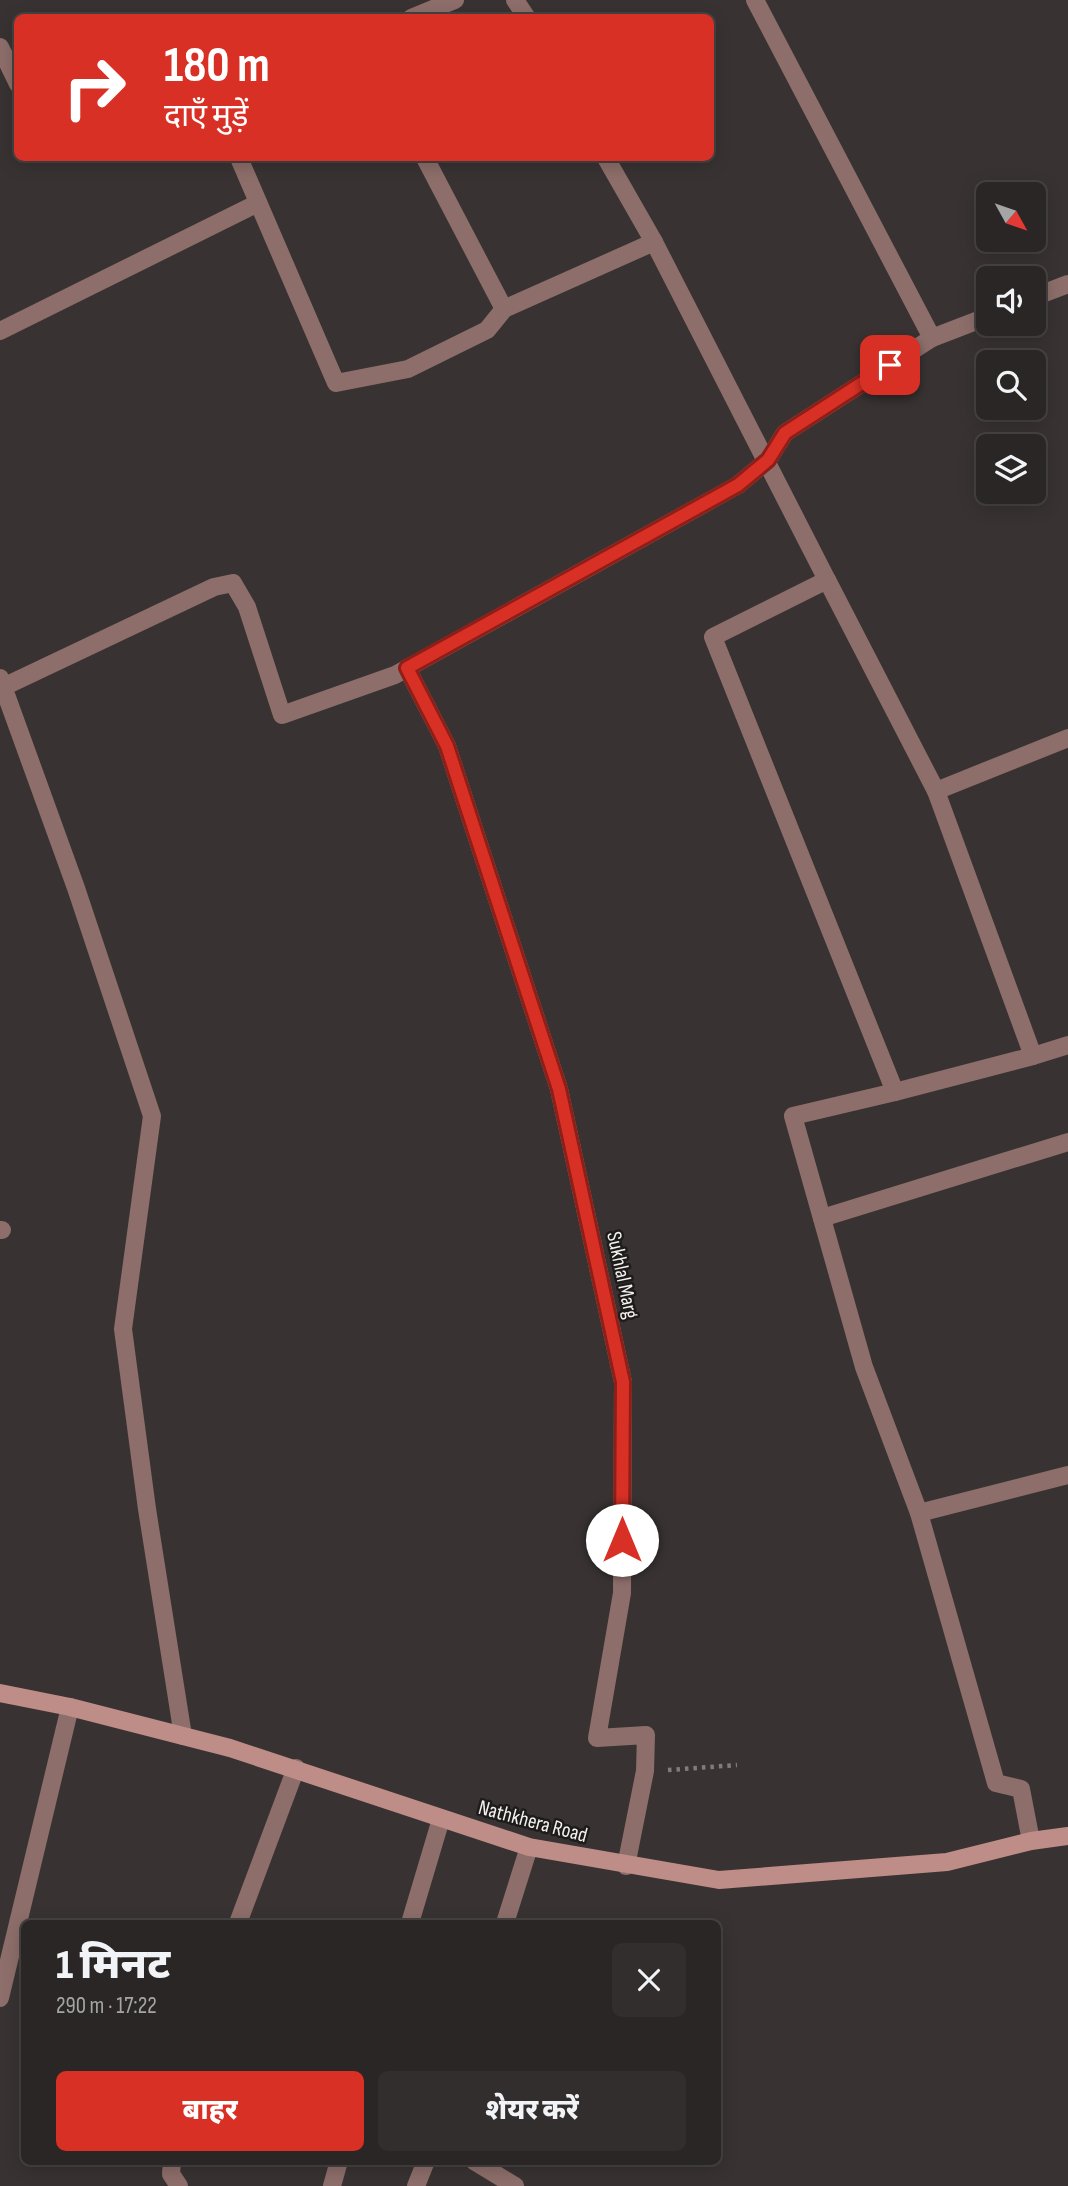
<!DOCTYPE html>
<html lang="hi">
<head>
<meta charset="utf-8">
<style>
  body { margin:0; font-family:"Sofia Sans Condensed","Noto Sans Devanagari",sans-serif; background:#322e2e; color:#f1f3f6; height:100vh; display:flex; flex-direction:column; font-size:26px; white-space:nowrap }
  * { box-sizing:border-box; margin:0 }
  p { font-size:23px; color:#a5a5a7 }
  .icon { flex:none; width:38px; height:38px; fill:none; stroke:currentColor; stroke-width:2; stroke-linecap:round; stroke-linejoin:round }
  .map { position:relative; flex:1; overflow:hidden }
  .side { position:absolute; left:21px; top:1920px; width:700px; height:245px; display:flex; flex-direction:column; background:#2a2626; border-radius:10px; box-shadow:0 4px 18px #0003,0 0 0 2px #464343 }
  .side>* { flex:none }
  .banner { position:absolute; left:14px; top:14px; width:700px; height:147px; border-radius:10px; box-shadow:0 4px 18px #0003,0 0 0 2px #464343; background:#d93025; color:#fff; overflow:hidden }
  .needle { width:46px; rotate:130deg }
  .buttons { position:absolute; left:976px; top:182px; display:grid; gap:14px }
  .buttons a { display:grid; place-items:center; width:70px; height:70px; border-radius:10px; background:#2a2626; box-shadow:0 4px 18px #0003,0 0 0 2px #464343; font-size:35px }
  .pin { position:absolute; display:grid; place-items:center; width:60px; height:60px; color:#fff; margin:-30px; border-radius:14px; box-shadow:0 4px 10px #0006 }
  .me { position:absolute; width:77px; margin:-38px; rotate:0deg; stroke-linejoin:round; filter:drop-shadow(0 0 5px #0008) }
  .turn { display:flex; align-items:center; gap:24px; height:147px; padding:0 35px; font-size:32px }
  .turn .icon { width:91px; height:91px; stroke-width:2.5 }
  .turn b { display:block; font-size:49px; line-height:60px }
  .round { display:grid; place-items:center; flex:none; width:74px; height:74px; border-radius:10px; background:#322e2e }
  .summary { display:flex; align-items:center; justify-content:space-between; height:119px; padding:0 35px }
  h1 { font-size:42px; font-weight:800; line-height:52px }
  .primary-button { display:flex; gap:14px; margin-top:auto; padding:14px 35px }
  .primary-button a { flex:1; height:80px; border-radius:10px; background:#d93025; color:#fff; font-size:28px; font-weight:800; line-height:80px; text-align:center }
  .primary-button a+a { background:#322e2e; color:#f1f3f6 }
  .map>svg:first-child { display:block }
</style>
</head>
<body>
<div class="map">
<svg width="1068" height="2186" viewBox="0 0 1068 2186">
  <rect width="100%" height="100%" fill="#383332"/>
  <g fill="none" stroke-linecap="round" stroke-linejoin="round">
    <polyline stroke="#817c7c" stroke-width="4.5" stroke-dasharray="3.5 5" stroke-linecap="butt" points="668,1770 737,1765"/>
    <g stroke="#8d6e6a" stroke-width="18">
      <polyline points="515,0 527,18"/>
      <polyline points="755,0 932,338 989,316"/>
      <polyline points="411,18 455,0"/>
      <polyline points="0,47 18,84"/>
      <polyline points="239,158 336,383 408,369 487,330 504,309 654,242"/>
      <polyline points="425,158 504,309"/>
      <polyline points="606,158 654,242 827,580"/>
      <polyline points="1034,297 1068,284"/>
      <polyline points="0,331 258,203"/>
      <polyline points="407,668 447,746 559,1089 623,1382 622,1593 597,1738 646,1735 645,1771 626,1866"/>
      <polyline points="0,678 76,888 152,1116 123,1329 147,1509 183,1736"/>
      <polyline points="3,687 214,587 233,583 247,607 282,715 395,675 738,485 768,460 785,433 932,338"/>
      <polyline points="936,791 1033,1056 1068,1045"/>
      <polyline points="895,1092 1033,1056"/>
      <polyline points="822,1218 1068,1142"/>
      <polyline points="0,1230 2,1230"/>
      <polyline points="919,1513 1068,1475"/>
      <polyline points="1031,1841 1021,1789 996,1783 919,1513 864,1367 793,1116 895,1092 713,637 827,580 936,791 1068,738"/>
      <polyline points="238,1923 296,1768"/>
      <polyline points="410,1923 441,1819"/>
      <polyline points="505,1923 529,1847"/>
      <polyline points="0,1998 70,1707"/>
      <polyline points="172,2161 171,2174 179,2186"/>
      <polyline points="474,2161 515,2186"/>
      <polyline points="332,2186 339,2161"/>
      <polyline points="416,2186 426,2161"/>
    </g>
    <polyline stroke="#bf8d88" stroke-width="18" points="0,1693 70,1707 230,1748 529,1847 719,1880 947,1862 1031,1841 1068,1836"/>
  </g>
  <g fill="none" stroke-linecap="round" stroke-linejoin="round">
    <g stroke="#8d1f18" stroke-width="18">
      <polyline id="route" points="622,1540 623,1382 559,1089 447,746 407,668 738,485 768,460 785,433 890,365"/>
    </g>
    <use href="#route" stroke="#d93025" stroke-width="12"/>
  </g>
  <g text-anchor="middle" stroke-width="5" stroke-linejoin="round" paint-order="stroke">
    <g font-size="21" fill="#f5f1f1" stroke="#1e1b1b">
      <text transform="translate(623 1275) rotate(78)" y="7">Sukhlal Marg</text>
      <text transform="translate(533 1821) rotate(15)" y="7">Nathkhera Road</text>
    </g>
  </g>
</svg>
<div class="buttons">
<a><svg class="needle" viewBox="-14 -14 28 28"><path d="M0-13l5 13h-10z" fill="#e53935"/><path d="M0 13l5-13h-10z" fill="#a5a5a7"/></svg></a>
<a><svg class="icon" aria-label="sound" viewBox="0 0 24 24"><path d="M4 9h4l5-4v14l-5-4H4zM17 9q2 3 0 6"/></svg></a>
<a><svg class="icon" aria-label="search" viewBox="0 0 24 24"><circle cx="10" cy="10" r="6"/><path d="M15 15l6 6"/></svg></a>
<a><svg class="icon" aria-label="layers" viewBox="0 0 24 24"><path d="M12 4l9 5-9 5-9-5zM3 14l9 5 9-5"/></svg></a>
</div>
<div class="pin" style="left:890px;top:365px;background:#d93025"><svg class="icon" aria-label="arrive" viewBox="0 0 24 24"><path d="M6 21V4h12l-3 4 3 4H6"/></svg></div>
<svg class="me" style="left:622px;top:1540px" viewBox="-20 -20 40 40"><circle r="19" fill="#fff"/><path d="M0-13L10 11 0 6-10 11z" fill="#d93025"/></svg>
<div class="banner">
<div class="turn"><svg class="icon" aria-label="right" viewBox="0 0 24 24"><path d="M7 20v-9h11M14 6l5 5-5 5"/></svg><div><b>180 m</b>दाएँ मुड़ें</div></div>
</div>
<section class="side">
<div class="summary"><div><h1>1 मिनट</h1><p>290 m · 17:22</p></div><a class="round"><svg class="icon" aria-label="close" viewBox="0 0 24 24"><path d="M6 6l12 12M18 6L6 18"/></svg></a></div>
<div class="primary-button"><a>बाहर</a><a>शेयर करें</a></div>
</section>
</div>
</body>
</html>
